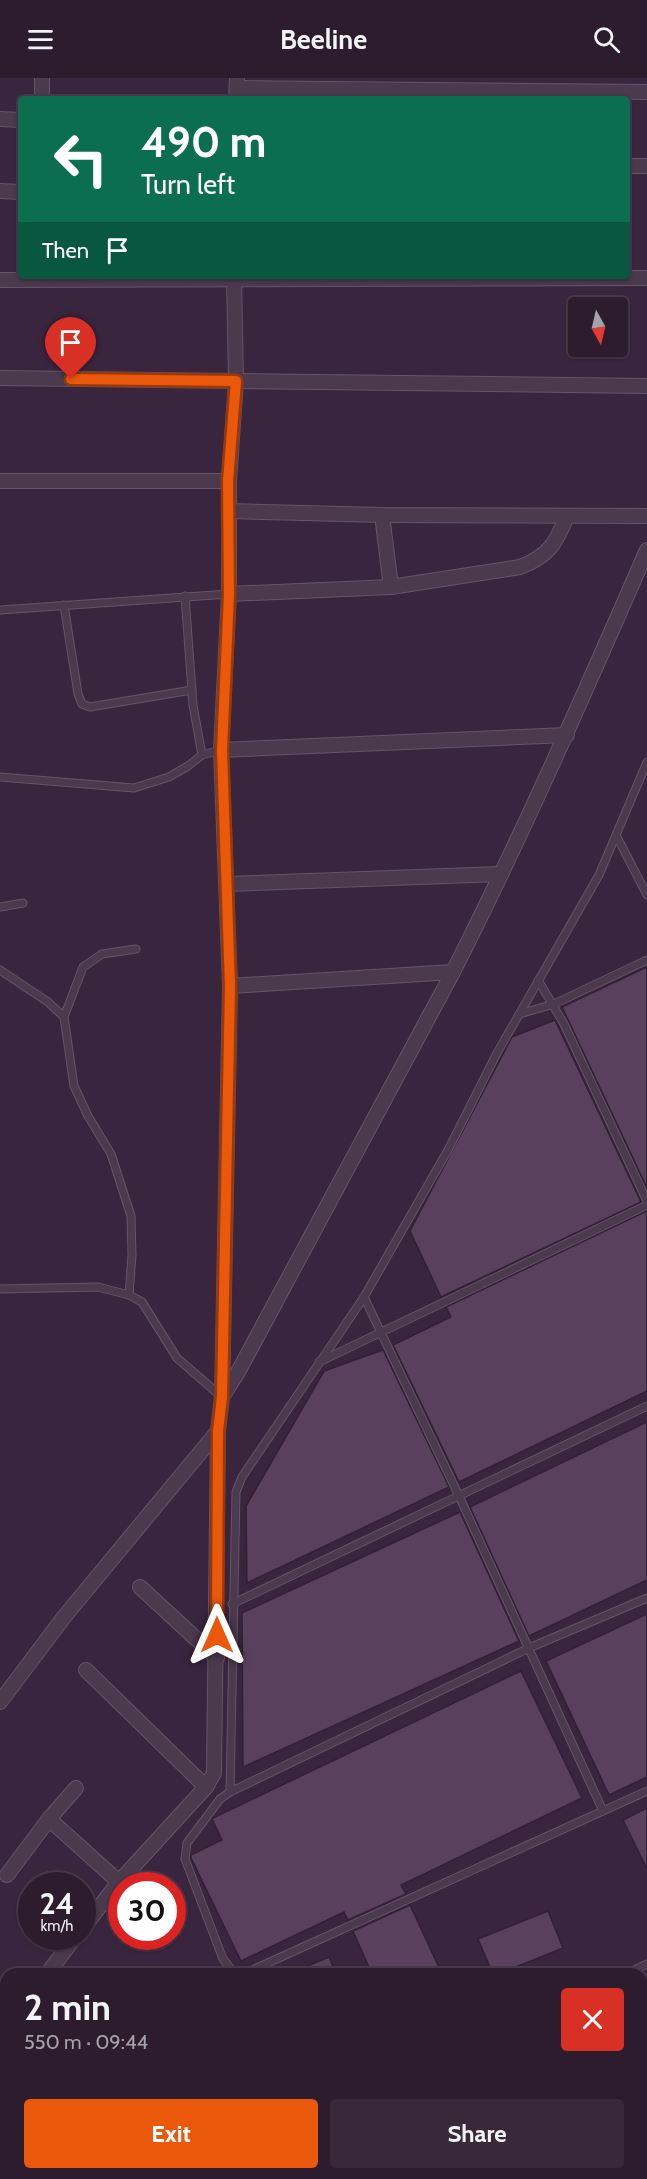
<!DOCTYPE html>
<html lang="en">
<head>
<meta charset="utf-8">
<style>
  body { margin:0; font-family:Cabin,sans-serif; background:#38293a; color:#f1f3f6; height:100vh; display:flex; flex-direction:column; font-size:22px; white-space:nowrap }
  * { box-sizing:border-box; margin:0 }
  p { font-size:20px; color:#a6a1aa }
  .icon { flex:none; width:33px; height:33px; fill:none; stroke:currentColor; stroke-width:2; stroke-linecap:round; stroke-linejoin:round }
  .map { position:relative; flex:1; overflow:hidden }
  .side { position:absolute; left:0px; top:1890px; width:648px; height:212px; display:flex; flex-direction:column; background:#2c1c2e; border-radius:18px 18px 0 0; box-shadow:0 2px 4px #0004,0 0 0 2px #483a4a }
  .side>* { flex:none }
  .hud { position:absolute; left:18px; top:18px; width:612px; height:183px; border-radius:6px; box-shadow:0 2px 4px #0004,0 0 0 2px #483a4a; background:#0b6e4f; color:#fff; overflow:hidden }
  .needle { width:39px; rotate:172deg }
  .controls { position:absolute; left:568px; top:219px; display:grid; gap:12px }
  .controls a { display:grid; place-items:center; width:60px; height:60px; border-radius:6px; background:#2c1c2e; box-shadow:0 2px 4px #0004,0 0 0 2px #483a4a; font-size:30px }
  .speed { position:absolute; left:18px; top:1794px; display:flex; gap:12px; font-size:30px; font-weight:700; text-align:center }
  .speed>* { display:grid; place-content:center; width:78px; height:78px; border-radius:50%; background:#2c1c2e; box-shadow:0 2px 4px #0004,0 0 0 2px #483a4a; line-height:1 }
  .speed small { font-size:15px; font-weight:400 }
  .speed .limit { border:9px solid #d22; background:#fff; color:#111 }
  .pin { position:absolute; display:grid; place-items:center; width:51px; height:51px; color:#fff; margin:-62px -26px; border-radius:50% 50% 50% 0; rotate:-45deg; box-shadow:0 0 6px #0007 }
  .pin .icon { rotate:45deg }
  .me { position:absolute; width:66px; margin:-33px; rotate:0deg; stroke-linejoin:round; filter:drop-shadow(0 0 4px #0008) }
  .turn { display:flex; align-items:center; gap:21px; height:126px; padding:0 24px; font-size:27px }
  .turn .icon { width:78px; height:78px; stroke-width:2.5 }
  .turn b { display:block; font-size:42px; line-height:51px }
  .then { display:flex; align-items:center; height:57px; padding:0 24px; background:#0003; gap:12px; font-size:22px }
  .round { display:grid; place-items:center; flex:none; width:63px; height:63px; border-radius:6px; background:#38293a }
  .head { display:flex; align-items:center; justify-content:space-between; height:102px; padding:0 24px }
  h1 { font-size:36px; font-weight:700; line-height:45px }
  .button { display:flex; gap:12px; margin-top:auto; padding:12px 24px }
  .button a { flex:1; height:69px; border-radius:6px; background:#ea580c; color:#fff; font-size:24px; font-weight:700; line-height:69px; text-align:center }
  .button a+a { background:#38293a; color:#f1f3f6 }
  header { display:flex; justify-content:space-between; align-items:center; height:78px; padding:0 24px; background:#2c1c2e; font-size:27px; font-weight:700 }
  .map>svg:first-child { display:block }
</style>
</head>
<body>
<header><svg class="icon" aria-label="menu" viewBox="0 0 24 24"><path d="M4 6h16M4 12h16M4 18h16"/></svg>Beeline<svg class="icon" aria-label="search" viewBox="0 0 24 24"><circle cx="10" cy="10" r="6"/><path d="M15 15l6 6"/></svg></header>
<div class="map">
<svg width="647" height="2101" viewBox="0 0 647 2101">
  <rect width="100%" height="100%" fill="#3a253e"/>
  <g fill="#59415e" stroke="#322035" stroke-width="1.5">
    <polygon points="647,889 647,1110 562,929"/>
    <polygon points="555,942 641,1124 441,1219 410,1153 512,959"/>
    <polygon points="647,1133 647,1313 459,1404 393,1267 451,1239 446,1229"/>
    <polygon points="383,1272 449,1409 247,1505 246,1428 324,1293"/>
    <polygon points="647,1344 647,1502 529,1558 470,1429"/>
    <polygon points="460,1434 519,1563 243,1689 242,1535"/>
    <polygon points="647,1536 647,1699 609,1717 546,1583"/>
    <polygon points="521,1593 582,1720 401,1807 406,1816 348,1842 344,1834 241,1883 191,1780 191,1777 222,1762 212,1741 213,1740"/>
    <polygon points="647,1730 647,1791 623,1742"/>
    <polygon points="410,1827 442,1896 372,1896 353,1853"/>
    <polygon points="548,1833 563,1870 498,1896 493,1896 478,1861"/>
    <polygon points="329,1879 336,1896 289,1896"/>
  </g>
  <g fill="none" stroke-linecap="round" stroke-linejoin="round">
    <g stroke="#665469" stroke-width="9">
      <g id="lane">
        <polyline points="185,518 193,627 202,677"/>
        <polyline points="64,527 78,616 82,626 90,629 192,612"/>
        <polyline points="0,532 229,516"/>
        <polyline points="0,699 134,710 169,699 188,688 202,677 221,672"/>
        <polyline points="616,757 647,817"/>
        <polyline points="0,829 23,825"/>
        <polyline points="0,892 48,924 64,939 74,1008 88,1038 111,1076 131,1138 132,1177 129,1217"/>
        <polyline points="538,902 564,946 647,1123"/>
        <polyline points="519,936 554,926 647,882"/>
        <polyline points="64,939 83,889 102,876 136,871"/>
        <polyline points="0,1211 98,1209 129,1217 142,1224 177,1280 222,1319"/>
        <polyline points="364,1219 459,1418 603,1733"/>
        <polyline points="319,1284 647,1127"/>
        <polyline points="647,1520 529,1570 230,1714 220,1721 187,1765 185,1781 223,1881 235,1896 248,1894 647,1713"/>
        <polyline points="232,1526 647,1328"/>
        <polyline points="230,1714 236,1414 242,1399 364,1219 448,1072 497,975 599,797 647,684"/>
        <polyline points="626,1896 647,1886"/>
      </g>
    </g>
    <g stroke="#665469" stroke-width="16">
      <g id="street">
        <polyline points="237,10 647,14"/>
        <polyline points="42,21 42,0"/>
        <polyline points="236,21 237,0"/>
        <polyline points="0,41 21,42"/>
        <polyline points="627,88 647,88"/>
        <polyline points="0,113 21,114"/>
        <polyline points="0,202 647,200"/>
        <polyline points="0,300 647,308"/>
        <polyline points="0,403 229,403"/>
        <polyline points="229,433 382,437 647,438"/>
        <polyline points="382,437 391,509"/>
        <path d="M 229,516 L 391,509 L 520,489 C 549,478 556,465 567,438"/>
        <polyline points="221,672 567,657"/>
        <polyline points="227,806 501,796"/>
        <polyline points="230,908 453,894"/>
        <path d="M 222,1319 L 238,1294 L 453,894 C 523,756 585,614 647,472"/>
        <polyline points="140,1509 217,1580"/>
        <polyline points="86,1592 206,1709"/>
        <polyline points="0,1624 64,1539 218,1353"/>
        <polyline points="49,1741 119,1804"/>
        <polyline points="7,1797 49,1741 76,1710"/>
        <polyline points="82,1851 119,1804 206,1709 214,1695 218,1353 222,1319 230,908 221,672 229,516 229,403 236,303 234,198"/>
        <polyline points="47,1896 76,1858"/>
        <polyline points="0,1955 6,1948"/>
        <polyline points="642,2077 647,2075"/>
        <polyline points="348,2096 350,2101"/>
        <polyline points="576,2101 591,2096"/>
      </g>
    </g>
    <g stroke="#665469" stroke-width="20">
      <g id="secondary">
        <polyline points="642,1924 647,1921"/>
        <polyline points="194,2101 211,2096"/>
      </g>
    </g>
    <use href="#lane" stroke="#4b394e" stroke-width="7"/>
    <use href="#street" stroke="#4b394e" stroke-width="14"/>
    <use href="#secondary" stroke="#5e4761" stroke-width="18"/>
  </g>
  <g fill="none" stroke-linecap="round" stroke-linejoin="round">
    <g stroke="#983908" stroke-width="15">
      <polyline id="route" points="71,301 236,303 228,403 229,516 222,672 230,908 222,1319 218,1353 217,1557"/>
    </g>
    <use href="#route" stroke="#ea580c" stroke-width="10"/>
  </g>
</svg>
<div class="controls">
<a><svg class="needle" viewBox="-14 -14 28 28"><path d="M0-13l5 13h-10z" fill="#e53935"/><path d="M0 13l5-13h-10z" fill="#a6a1aa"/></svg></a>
</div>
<div class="speed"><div>24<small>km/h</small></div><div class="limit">30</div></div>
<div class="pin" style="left:71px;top:301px;background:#d93025"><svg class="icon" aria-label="arrive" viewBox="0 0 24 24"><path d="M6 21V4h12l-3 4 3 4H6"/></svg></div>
<svg class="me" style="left:217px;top:1557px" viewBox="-20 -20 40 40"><path d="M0-17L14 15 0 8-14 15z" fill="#ea580c" stroke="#fff" stroke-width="4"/></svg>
<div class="hud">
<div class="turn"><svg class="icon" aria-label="left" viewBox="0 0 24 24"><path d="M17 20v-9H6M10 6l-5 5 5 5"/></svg><div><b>490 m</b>Turn left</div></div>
<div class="then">Then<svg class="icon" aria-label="arrive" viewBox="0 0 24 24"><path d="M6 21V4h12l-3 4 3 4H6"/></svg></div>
</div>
<section class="side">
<div class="head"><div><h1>2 min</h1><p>550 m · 09:44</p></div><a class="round" style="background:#d93025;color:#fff"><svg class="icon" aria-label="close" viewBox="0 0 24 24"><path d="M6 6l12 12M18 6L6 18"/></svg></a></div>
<div class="button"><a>Exit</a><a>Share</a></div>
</section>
</div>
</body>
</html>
